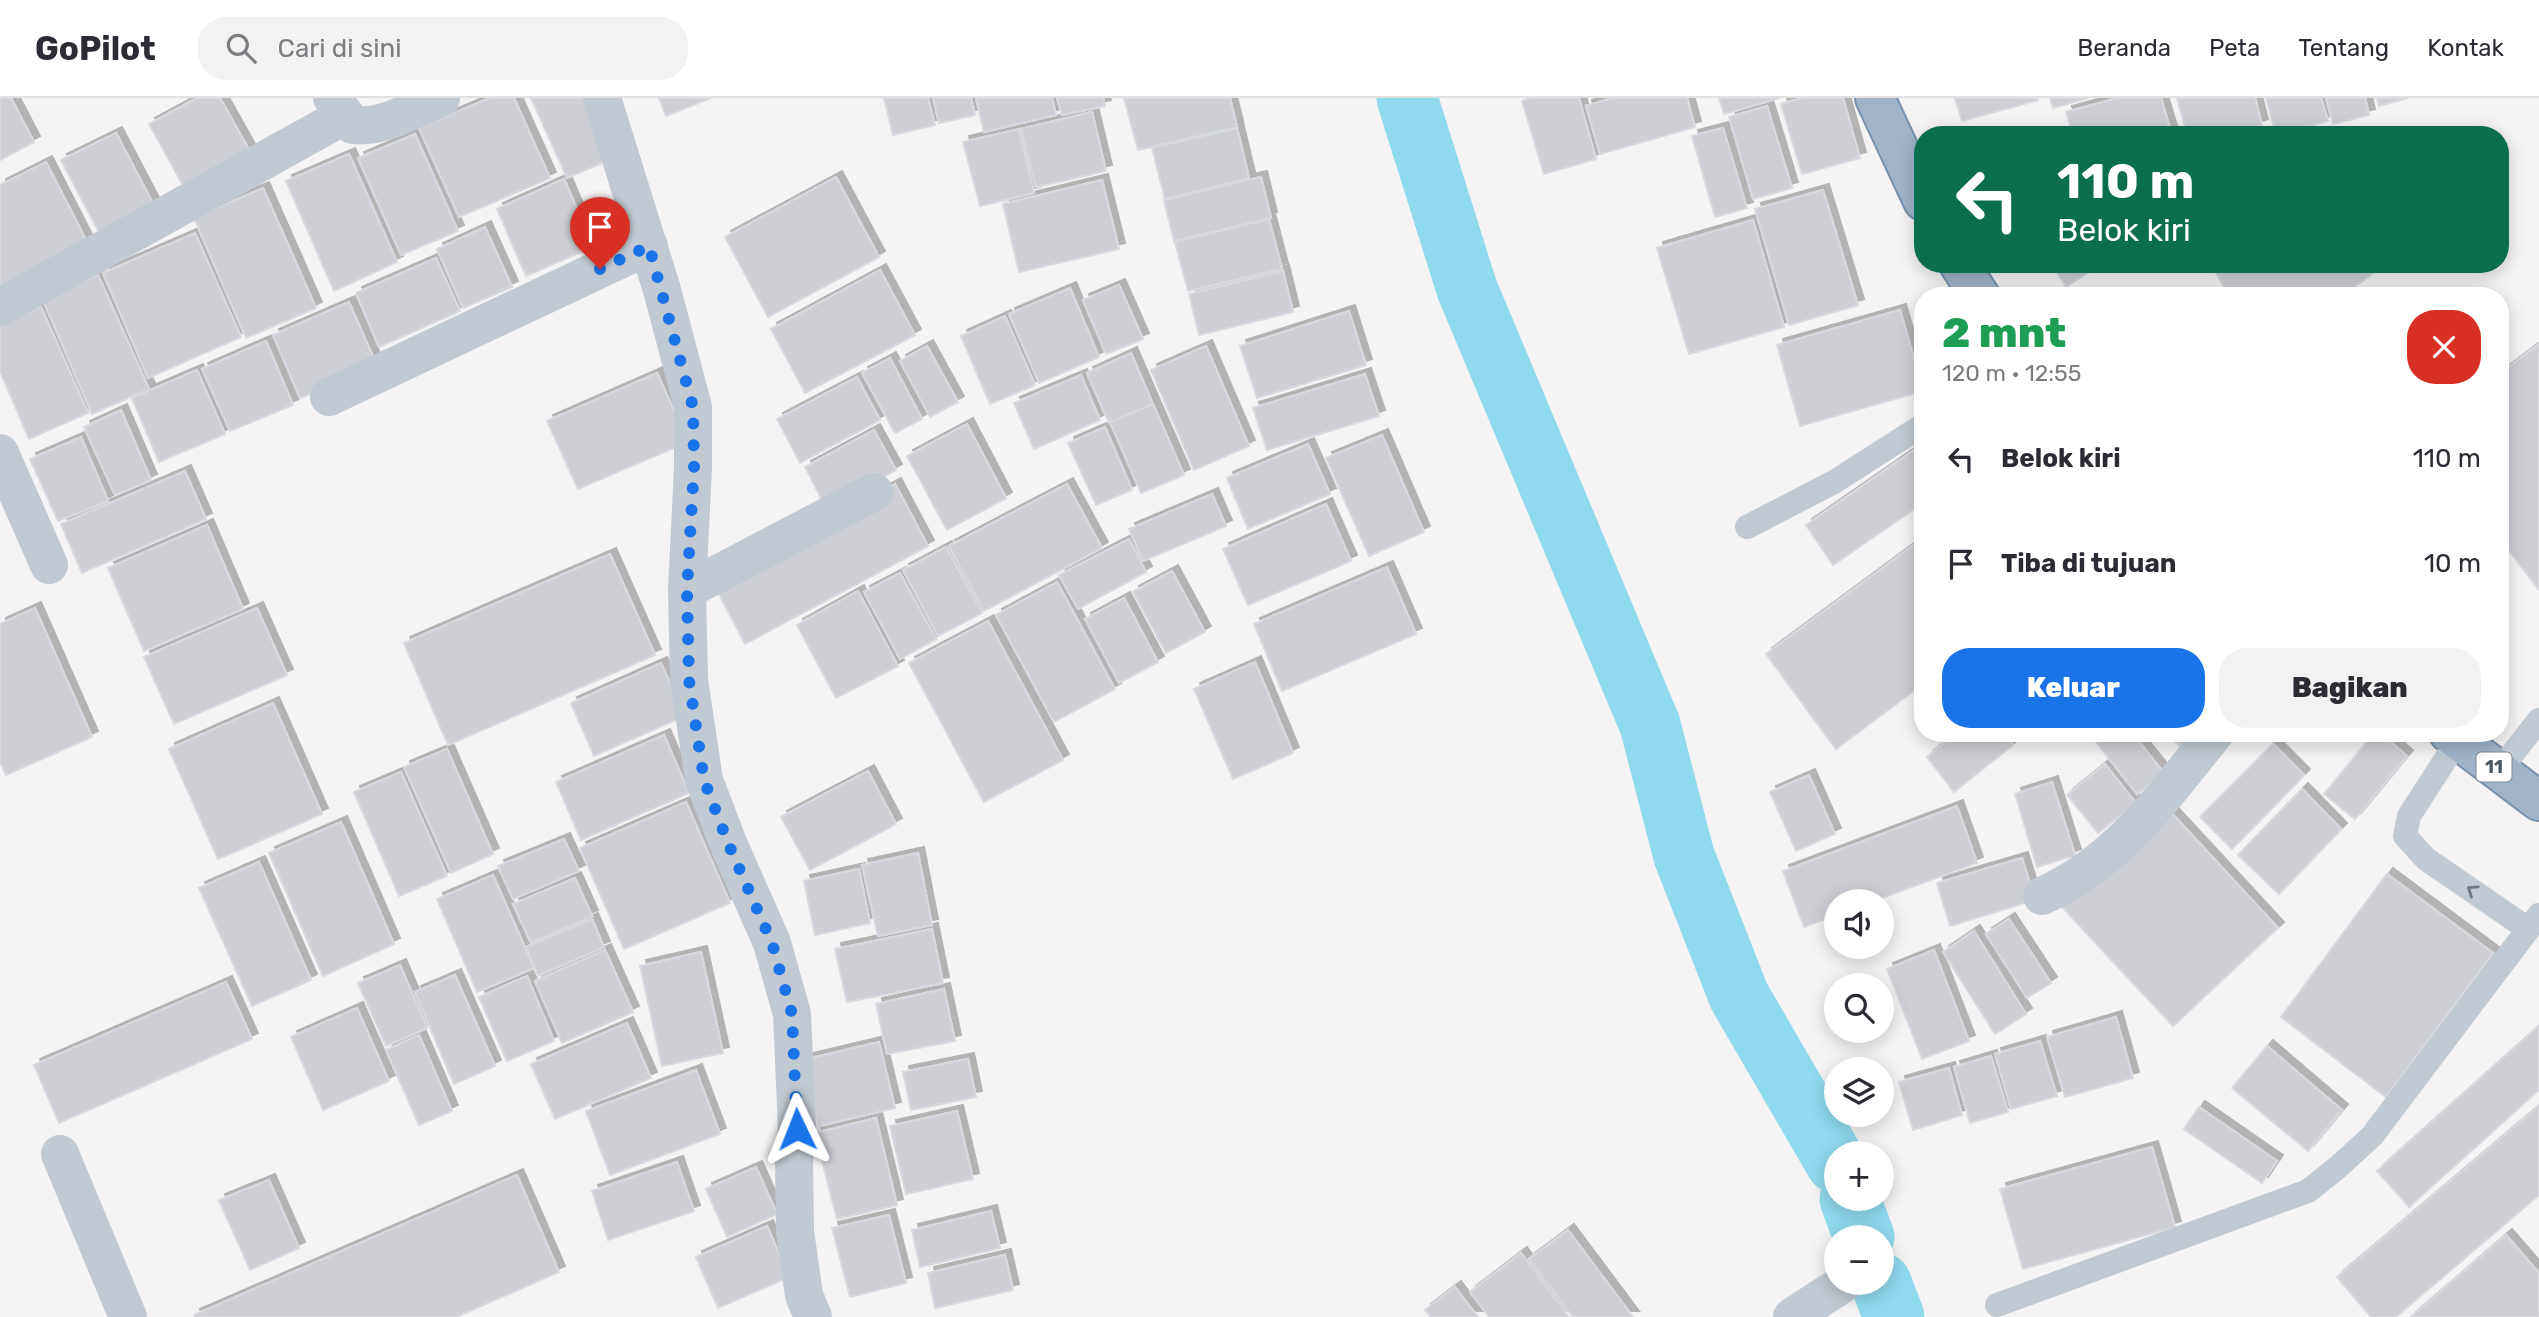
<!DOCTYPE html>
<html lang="id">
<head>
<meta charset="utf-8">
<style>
  body { margin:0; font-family:Rubik,sans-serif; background:#f2f2f3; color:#2b2b33; height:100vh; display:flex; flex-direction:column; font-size:26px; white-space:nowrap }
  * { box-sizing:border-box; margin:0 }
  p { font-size:23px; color:#7c7c81 }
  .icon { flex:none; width:38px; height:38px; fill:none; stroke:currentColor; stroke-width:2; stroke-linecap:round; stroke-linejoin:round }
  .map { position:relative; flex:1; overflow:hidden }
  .drawer { position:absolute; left:1914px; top:189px; width:595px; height:455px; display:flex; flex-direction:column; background:#fff; border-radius:28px; box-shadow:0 4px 18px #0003 }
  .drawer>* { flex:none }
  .hud { position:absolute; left:1914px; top:28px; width:595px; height:147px; border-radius:28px; box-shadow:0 4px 18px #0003; background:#0b6e4f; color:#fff; overflow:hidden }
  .fabs { position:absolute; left:1824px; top:791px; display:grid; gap:14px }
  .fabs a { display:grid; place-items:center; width:70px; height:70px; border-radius:50%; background:#fff; box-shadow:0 4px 18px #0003; font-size:35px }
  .pin { position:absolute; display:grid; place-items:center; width:60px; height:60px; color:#fff; margin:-72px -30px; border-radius:50% 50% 50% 0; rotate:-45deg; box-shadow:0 0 7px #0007 }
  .pin .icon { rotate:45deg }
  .me { position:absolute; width:77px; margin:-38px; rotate:358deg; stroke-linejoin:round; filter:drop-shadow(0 0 5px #0008) }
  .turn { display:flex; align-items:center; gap:24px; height:147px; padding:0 28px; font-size:32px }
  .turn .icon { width:91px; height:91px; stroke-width:2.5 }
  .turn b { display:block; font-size:49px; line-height:60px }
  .round { display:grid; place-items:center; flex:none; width:74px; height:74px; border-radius:28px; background:#f2f2f3 }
  .summary { display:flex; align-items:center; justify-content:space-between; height:119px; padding:0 28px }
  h1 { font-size:42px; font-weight:800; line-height:52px; color:#1e9e55 }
  .action { display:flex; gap:14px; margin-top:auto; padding:14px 28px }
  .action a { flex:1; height:80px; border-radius:28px; background:#1a73e8; color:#fff; font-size:28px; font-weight:800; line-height:80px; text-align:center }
  .action a+a { background:#f2f2f3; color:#2b2b33 }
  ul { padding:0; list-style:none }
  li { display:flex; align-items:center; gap:21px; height:105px; padding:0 28px }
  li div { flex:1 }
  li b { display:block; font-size:26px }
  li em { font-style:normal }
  header { display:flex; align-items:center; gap:42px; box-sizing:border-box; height:98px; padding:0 35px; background:#fff; border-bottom:2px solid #e1e1e2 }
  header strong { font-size:33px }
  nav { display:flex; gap:38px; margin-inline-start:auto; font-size:24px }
  .search { width:490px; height:63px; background:#f2f2f3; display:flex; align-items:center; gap:18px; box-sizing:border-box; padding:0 24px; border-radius:28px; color:#7c7c81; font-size:26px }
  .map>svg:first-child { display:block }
</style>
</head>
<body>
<header>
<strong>GoPilot</strong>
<div class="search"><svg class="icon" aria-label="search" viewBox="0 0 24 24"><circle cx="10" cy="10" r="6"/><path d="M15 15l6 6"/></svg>Cari di sini</div>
<nav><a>Beranda</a><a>Peta</a><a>Tentang</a><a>Kontak</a></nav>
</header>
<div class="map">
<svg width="2539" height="1219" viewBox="0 0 2539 1219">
  <defs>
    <filter id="shadow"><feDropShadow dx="6" dy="-6" stdDeviation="0" flood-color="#0004"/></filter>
  </defs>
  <rect width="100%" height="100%" fill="#f5f3f3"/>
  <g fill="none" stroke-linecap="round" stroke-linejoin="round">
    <g stroke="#90daee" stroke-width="61">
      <polyline points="1407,0 1467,191 1650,627 1684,758 1739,898 1836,1065"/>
      <polyline points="1850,1101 1864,1139"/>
      <polyline points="1881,1185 1894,1219"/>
    </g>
  </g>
  <g fill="#cdcfd5" stroke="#d7d9de" stroke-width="2" filter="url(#shadow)">
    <polygon points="0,0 11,0 34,44 0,62"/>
    <polygon points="197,0 220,0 252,57 186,93 149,26"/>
    <polygon points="490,0 514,0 550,80 459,119 419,30"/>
    <polygon points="531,0 590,0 616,59 567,80"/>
    <polygon points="659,0 711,0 666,18"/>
    <polygon points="884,0 928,0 935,27 893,37"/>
    <polygon points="933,0 971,0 975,17 939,25"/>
    <polygon points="976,0 1052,0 1056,17 984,34"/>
    <polygon points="1057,0 1103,0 1105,8 1062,17"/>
    <polygon points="1124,0 1230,0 1237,29 1138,52"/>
    <polygon points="1531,0 1579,0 1596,61 1544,76 1522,3"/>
    <polygon points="1613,0 1687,0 1695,29 1600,56 1586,8"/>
    <polygon points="1719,0 1779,0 1724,16"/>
    <polygon points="1802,0 1843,0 1860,60 1802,76 1781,6"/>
    <polygon points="1955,0 2037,0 2038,2 1962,23"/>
    <polygon points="2050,0 2088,0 2053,10"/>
    <polygon points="2118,0 2161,0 2172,37 2073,37 2066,14"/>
    <polygon points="2177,0 2255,0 2262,27 2228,37 2187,37"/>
    <polygon points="2266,0 2321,0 2328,23 2276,37"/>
    <polygon points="2326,0 2365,0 2369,17 2333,26"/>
    <polygon points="2377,0 2408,0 2379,8"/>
    <polygon points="1767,8 1792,90 1753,101 1729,19"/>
    <polygon points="1092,14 1106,73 1036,89 1021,31"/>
    <polygon points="1237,30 1249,80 1165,101 1152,50"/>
    <polygon points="1723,30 1747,110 1715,119 1692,38"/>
    <polygon points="1019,31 1034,95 980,108 963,44"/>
    <polygon points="116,35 156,111 101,138 61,62"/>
    <polygon points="415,36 458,133 401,157 358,60"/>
    <polygon points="349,56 397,164 334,193 286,83"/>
    <polygon points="46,64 87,144 0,189 0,87"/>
    <polygon points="836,79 879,159 768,219 725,139"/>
    <polygon points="1261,79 1271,120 1174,143 1164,102"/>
    <polygon points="564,81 593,149 526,178 497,111"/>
    <polygon points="1102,82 1119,151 1019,174 1003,106"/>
    <polygon points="263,90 316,210 246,240 194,120"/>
    <polygon points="1823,92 1858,207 1789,227 1755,111"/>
    <polygon points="1269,121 1282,171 1188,193 1175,144"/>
    <polygon points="1753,122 1784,229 1689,256 1657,150"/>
    <polygon points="485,129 512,189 463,210 437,151"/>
    <polygon points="195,135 241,239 148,280 103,175"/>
    <polygon points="436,160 460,213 379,249 356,195"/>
    <polygon points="2052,166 2101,166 2066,189"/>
    <polygon points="2211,166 2385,166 2343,198 2229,198"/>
    <polygon points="880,172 915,237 805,295 771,231"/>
    <polygon points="1283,173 1293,214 1199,237 1189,196"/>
    <polygon points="98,177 149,291 92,316 43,202"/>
    <polygon points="1119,187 1143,241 1106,256 1083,202"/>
    <polygon points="1070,190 1099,259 1039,285 1009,216"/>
    <polygon points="349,204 377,268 300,300 273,237"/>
    <polygon points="41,209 88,315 29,341 0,273 0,226"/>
    <polygon points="1900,212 1923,293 1800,328 1777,247"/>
    <polygon points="1349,213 1366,267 1257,300 1240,248"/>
    <polygon points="1005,218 1035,287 990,306 961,238"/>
    <polygon points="266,243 293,307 230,333 202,271"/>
    <polygon points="2539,246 2539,492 2501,442 2501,275"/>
    <polygon points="927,248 958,304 930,319 900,263"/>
    <polygon points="1206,248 1249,348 1194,372 1151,272"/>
    <polygon points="1131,255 1153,306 1109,325 1087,275"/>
    <polygon points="890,260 922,321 895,335 862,275"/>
    <polygon points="197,272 225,336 159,364 132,300"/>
    <polygon points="657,275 688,344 578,391 547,323"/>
    <polygon points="1365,276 1379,318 1267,352 1253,310"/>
    <polygon points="1081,277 1100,322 1034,351 1014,305"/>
    <polygon points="857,279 880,322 800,365 777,321"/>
    <polygon points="1153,306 1184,377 1141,395 1110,324"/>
    <polygon points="121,312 151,382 115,397 84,329"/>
    <polygon points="967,326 1006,400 947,432 907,358"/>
    <polygon points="1105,329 1132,392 1096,407 1068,345"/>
    <polygon points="874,332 896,372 826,410 805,369"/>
    <polygon points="1382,337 1424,434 1369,458 1326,360"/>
    <polygon points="81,339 108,403 58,423 30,361"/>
    <polygon points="1308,346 1330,396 1248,431 1227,380"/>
    <polygon points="1923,346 1923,405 1833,467 1806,427"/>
    <polygon points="185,373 206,421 82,475 61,426"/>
    <polygon points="895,386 928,448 745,546 712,483"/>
    <polygon points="1067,386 1102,450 984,513 949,448"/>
    <polygon points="1212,396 1226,428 1143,463 1129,431"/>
    <polygon points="1326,406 1351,463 1248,507 1223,451"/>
    <polygon points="207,427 243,511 144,553 108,470"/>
    <polygon points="1923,440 1923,586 1836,651 1766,556"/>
    <polygon points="1129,441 1146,474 1078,511 1059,477"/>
    <polygon points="946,449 982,515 938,538 903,472"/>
    <polygon points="610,456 655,557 448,647 404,545"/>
    <polygon points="1387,469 1416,536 1282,593 1254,526"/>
    <polygon points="1172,473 1205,534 1166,555 1133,494"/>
    <polygon points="900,475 936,541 900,561 864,494"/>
    <polygon points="1057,484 1115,591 1054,624 996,517"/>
    <polygon points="858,493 898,568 836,600 797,527"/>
    <polygon points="1124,500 1158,564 1119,585 1085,521"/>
    <polygon points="35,510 92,639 6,677 0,664 0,526"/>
    <polygon points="257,510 287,577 174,626 144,559"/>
    <polygon points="988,523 1063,662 984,704 909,565"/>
    <polygon points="1255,564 1293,655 1233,681 1194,591"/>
    <polygon points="661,565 685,618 594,658 571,605"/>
    <polygon points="273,605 322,716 218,761 169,651"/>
    <polygon points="1956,635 2004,635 2013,647 1954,694 1927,659"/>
    <polygon points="2089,635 2132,635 2164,675 2137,696"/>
    <polygon points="2165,635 2193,635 2181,649"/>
    <polygon points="2374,635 2380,635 2407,658 2355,721 2324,696"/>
    <polygon points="664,637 689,695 581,742 556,684"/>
    <polygon points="2273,646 2304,677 2232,751 2200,719"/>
    <polygon points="447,651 493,756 451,775 404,669"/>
    <polygon points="2105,666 2136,705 2098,735 2067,697"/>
    <polygon points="868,673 896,726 810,772 781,719"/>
    <polygon points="401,674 447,778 399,798 354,694"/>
    <polygon points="1809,677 1835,736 1796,753 1770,694"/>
    <polygon points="2052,684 2075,757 2037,769 2015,696"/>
    <polygon points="2302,691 2341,731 2279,796 2238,757"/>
    <polygon points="686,704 730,805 624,851 580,750"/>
    <polygon points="1957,708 1977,765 1874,803 1836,803 1836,817 1804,829 1783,773"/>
    <polygon points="2166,709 2278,830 2173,928 2060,807"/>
    <polygon points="341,724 394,846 323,878 269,755"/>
    <polygon points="564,741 579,773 513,801 498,768"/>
    <polygon points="918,755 932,827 878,838 862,767"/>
    <polygon points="2022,760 2035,802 1950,828 1937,785"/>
    <polygon points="259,764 311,882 252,908 199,790"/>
    <polygon points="859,771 870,825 815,837 804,783"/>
    <polygon points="2387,776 2493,855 2386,999 2281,919"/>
    <polygon points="493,777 534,870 477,894 437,801"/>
    <polygon points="575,780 592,818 531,845 513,806"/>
    <polygon points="592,821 604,849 538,878 526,849"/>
    <polygon points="2009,821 2051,885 2027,900 1986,836"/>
    <polygon points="932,831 943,885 847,904 835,851"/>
    <polygon points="1974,833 2026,916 1995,936 1943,854"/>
    <polygon points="605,852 633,914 562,945 535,883"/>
    <polygon points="1934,852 1969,943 1922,961 1887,871"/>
    <polygon points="701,854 723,955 662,968 640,868"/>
    <polygon points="400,867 427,930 386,948 358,885"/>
    <polygon points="455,877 495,968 454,986 415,894"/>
    <polygon points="527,878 554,943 507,963 479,899"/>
    <polygon points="226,884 252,941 59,1025 34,967"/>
    <polygon points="944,891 955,943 887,956 876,906"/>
    <polygon points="357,910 389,983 323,1012 291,939"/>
    <polygon points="2116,919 2133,980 2065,999 2047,939"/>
    <polygon points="627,925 651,980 555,1021 531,966"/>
    <polygon points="2539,928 2539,992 2409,1109 2377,1073"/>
    <polygon points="419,937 452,1013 419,1027 386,952"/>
    <polygon points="2040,943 2057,998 2011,1011 1995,956"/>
    <polygon points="879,944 895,1010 819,1028 803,962"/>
    <polygon points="2267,948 2342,1012 2308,1053 2232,990"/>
    <polygon points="1991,958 2008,1014 1970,1025 1954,969"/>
    <polygon points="968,961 976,999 911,1012 903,974"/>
    <polygon points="1949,970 1962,1017 1913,1032 1899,984"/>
    <polygon points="696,972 720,1036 610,1077 586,1013"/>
    <polygon points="2539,1008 2539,1097 2396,1219 2371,1219 2337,1179"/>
    <polygon points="2199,1009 2277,1063 2262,1085 2184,1031"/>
    <polygon points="957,1013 973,1081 906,1096 890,1028"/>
    <polygon points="876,1020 897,1107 837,1121 815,1035"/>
    <polygon points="2152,1049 2175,1129 2023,1171 2000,1091"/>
    <polygon points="677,1064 694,1113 608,1142 592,1093"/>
    <polygon points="756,1069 777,1116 727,1139 706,1091"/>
    <polygon points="517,1077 559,1174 456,1219 195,1219 194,1217"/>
    <polygon points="269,1082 299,1150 250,1172 219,1102"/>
    <polygon points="991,1113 1000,1150 920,1169 912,1132"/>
    <polygon points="889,1117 906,1185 850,1199 832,1130"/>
    <polygon points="767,1128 789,1179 718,1210 696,1159"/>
    <polygon points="1568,1132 1633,1219 1573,1219 1529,1161"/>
    <polygon points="2506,1137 2539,1175 2539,1219 2411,1219"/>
    <polygon points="1521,1155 1569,1219 1489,1219 1470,1194"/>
    <polygon points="1005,1157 1013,1192 935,1210 928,1175"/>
    <polygon points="1455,1189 1478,1219 1430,1219 1425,1212"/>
  </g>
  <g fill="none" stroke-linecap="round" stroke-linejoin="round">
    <g stroke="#7690ad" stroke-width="42">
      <g id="trunk">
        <polyline points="1875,0 1923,103"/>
        <polyline points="1959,166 1980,198"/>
        <polyline points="2449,635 2539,703"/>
      </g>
    </g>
    <g stroke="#c1cad2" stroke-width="24">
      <polyline points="1747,429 1834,384 1923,327"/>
      <polyline points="2458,642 2409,718 2405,738 2426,761 2528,831"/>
      <polyline points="2499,673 2539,622"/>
      <polyline points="1997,1207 2308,1093 2337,1070 2372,1038 2539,817"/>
    </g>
    <g stroke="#c1cad2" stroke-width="38">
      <path d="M 332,0 L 353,27 C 382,31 415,11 441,0"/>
      <polyline points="602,0 662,192 693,309 693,369 687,492 689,582 704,682 728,745 772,845 792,916 797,1031 794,1062 795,1133 804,1197 813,1219"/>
      <polyline points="0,209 344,18"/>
      <polyline points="329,299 649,148"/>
      <polyline points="0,355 49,467"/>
      <polyline points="687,492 874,394"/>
      <path d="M 2042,798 C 2119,763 2163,699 2215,635"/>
      <polyline points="60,1056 128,1219"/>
      <polyline points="1792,1219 1844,1185"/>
    </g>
    <use href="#trunk" stroke="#9fb4c9" stroke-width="38"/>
  </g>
  <defs><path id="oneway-chevron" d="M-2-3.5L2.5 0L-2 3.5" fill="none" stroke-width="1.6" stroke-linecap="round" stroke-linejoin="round" transform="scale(1.75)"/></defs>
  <use stroke="#6e7983" href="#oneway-chevron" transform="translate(2472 792) rotate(-146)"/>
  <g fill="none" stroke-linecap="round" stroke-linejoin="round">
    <polyline stroke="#1a73e8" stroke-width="12" stroke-dasharray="0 21.6" points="600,171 649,148 693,309 694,369 687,492 689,582 704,682 728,745 772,845 792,916 797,1031"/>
  </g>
  <g text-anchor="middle" stroke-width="5" stroke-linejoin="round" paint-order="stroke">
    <rect fill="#fff" stroke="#808990" stroke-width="2" x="2476.5" y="654.5" width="35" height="29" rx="5"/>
    <g font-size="18" font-weight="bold" fill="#4a5661">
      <text x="2494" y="675">11</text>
    </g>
  </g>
</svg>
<div class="fabs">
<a><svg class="icon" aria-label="sound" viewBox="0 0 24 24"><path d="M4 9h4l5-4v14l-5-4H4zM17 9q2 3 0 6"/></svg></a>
<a><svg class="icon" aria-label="search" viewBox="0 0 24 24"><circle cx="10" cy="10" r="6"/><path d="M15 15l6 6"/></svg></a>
<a><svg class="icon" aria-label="layers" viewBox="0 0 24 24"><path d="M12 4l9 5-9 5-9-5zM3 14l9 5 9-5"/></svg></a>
<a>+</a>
<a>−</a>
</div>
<div class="pin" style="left:600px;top:171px;background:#d93025"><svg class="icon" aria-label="arrive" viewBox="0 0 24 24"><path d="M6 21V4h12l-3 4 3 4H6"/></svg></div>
<svg class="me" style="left:797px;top:1031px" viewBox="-20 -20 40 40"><path d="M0-17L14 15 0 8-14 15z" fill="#1a73e8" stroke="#fff" stroke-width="4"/></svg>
<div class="hud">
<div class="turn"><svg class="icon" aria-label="left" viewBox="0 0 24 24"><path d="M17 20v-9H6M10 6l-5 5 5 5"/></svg><div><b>110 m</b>Belok kiri</div></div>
</div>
<section class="drawer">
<div class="summary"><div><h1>2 mnt</h1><p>120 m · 12:55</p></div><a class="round" style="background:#d93025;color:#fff"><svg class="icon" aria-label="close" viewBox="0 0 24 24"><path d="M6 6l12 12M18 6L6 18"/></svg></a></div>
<ul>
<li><svg class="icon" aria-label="left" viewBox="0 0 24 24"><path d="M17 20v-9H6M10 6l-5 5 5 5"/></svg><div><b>Belok kiri</b></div><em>110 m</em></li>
<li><svg class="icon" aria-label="arrive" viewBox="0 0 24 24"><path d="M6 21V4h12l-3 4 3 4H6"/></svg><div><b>Tiba di tujuan</b></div><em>10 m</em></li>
</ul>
<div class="action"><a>Keluar</a><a>Bagikan</a></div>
</section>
</div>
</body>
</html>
